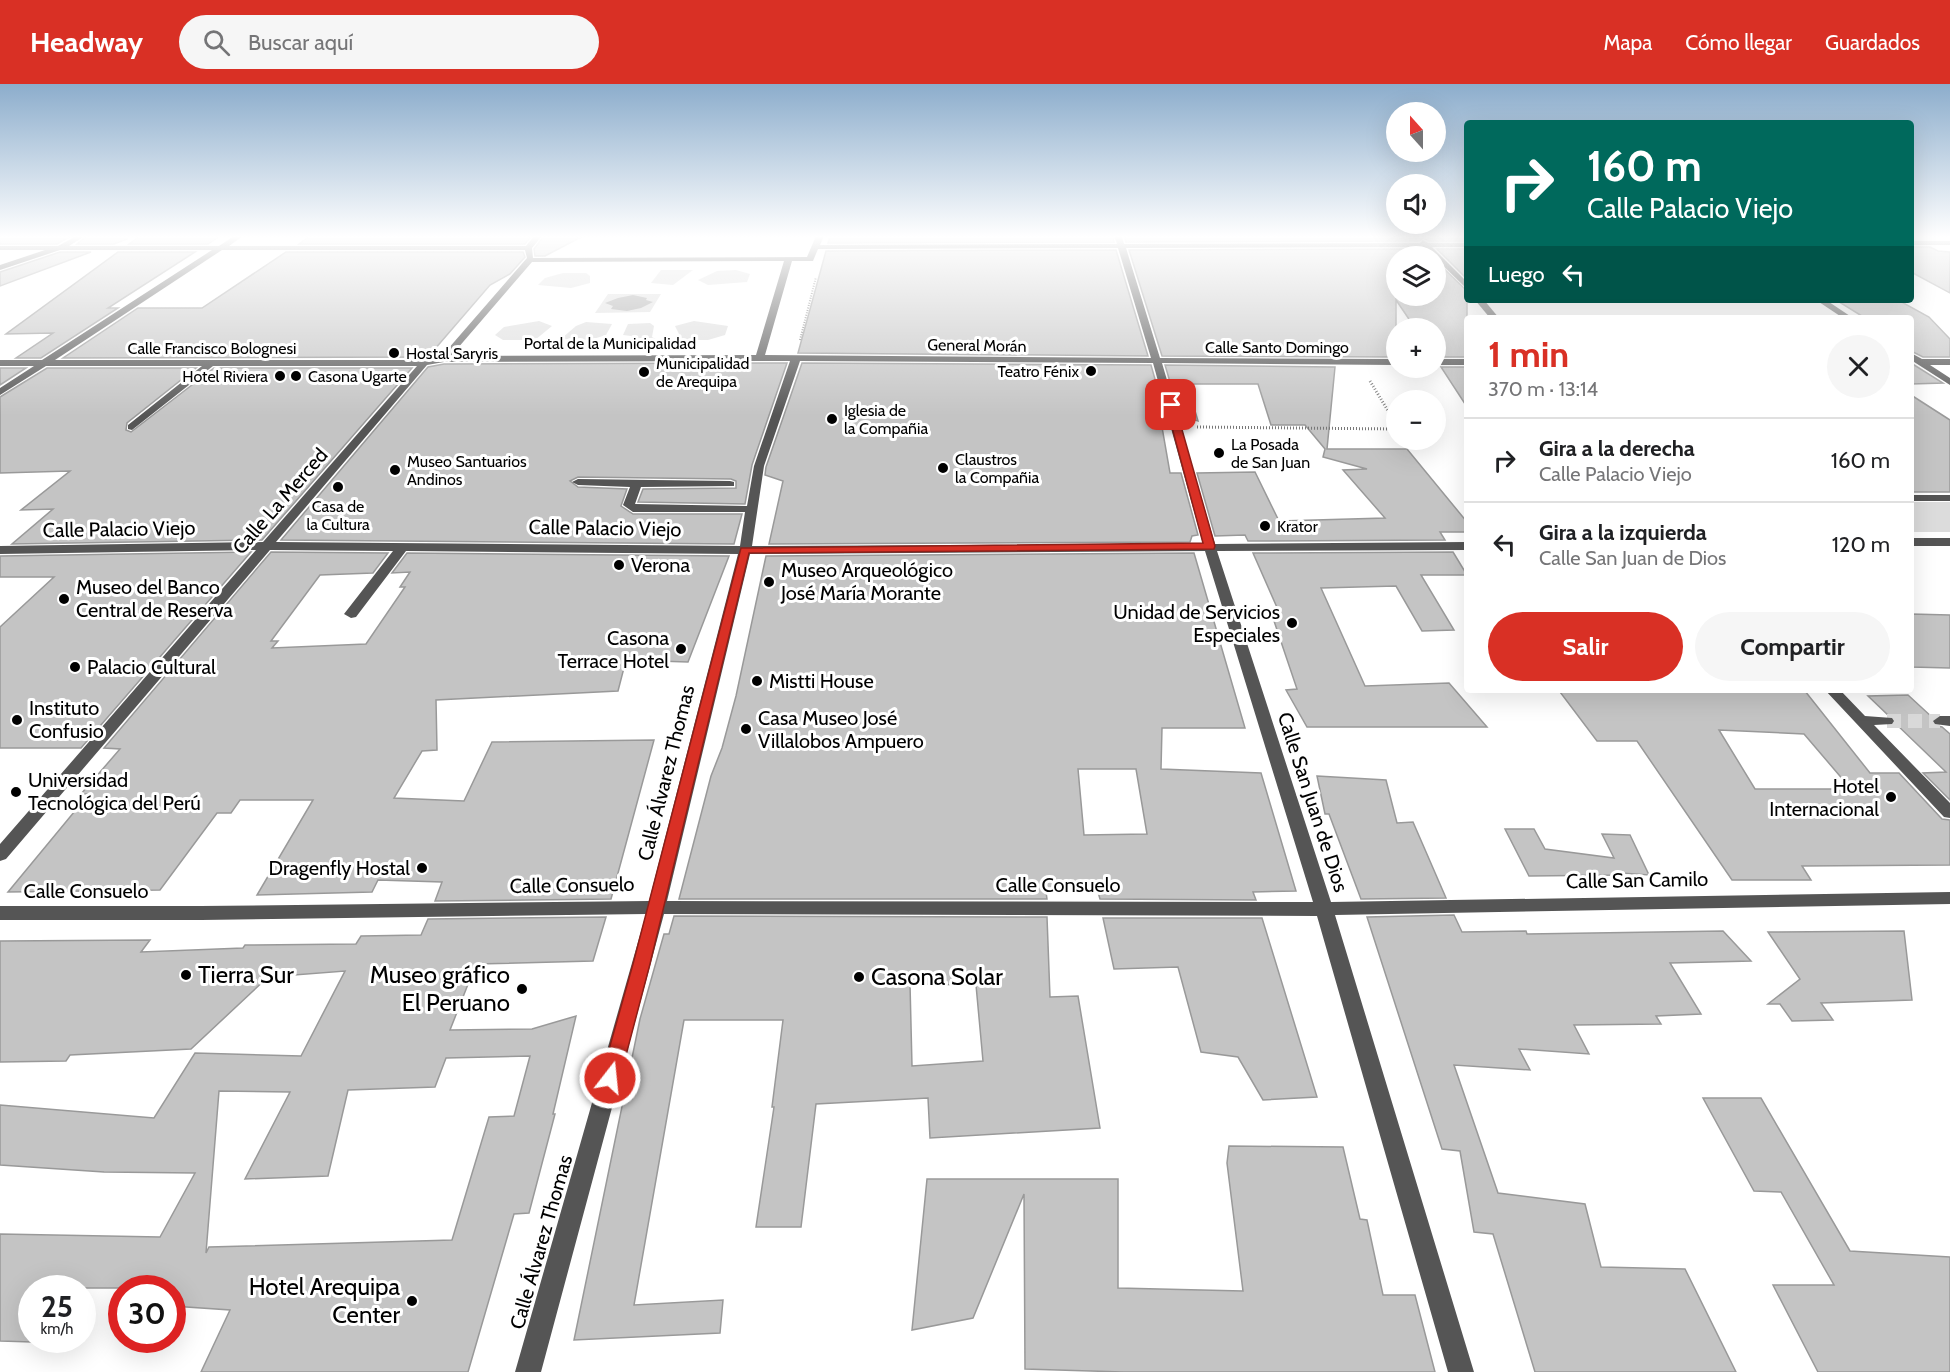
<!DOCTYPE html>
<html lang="es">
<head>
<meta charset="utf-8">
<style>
  body { margin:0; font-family:Cabin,sans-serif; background:#f6f6f6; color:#202124; height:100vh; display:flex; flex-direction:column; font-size:22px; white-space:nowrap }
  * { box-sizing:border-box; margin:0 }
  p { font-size:20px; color:#757577 }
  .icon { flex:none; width:33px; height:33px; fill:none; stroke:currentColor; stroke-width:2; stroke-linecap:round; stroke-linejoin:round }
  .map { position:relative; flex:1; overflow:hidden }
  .side { position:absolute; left:1464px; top:231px; width:450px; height:378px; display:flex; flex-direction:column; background:#fff; border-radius:6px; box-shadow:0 6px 24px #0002 }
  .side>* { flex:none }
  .guide { position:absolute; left:1464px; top:36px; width:450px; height:183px; border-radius:6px; box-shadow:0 6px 24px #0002; background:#00695c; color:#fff; overflow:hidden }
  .needle { width:39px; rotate:339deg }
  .controls { position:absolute; left:1386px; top:18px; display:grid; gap:12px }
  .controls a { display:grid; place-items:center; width:60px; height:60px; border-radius:50%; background:#fff; box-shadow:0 6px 24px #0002; font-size:30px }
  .speed { position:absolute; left:18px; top:1191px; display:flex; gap:12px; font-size:30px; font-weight:700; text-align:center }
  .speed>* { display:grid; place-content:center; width:78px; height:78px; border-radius:50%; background:#fff; box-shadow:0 6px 24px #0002; line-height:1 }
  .speed small { font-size:15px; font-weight:400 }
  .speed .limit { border:9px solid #d22; background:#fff; color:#111 }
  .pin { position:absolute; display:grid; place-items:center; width:51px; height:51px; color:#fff; margin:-26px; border-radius:12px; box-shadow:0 3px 9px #0006 }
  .me { position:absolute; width:66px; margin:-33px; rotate:16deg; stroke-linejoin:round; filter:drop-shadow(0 0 4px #0008) }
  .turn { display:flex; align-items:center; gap:21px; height:126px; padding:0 24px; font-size:27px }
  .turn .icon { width:78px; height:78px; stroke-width:2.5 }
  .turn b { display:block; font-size:42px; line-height:51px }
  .then { display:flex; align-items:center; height:57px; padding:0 24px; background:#0003; gap:12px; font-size:22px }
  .round { display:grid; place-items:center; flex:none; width:63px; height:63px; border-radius:32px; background:#f6f6f6 }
  .head { display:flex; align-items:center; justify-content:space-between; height:102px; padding:0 24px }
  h1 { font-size:36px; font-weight:700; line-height:45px; color:#d93025 }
  .cta { display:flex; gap:12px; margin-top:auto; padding:12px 24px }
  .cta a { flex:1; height:69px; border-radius:36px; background:#d93025; color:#fff; font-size:24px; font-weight:700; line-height:69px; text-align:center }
  .cta a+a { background:#f6f6f6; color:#202124 }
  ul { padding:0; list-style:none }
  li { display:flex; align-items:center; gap:18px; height:84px; padding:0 24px; border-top:2px solid #e0e0e0 }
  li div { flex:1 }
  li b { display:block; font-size:22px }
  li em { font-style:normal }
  header { display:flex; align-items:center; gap:36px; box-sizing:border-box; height:84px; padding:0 30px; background:#d93025; color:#fff }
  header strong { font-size:28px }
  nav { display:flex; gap:33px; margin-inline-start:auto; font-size:21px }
  .search { width:420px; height:54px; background:#f6f6f6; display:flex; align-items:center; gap:15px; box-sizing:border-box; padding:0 21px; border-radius:33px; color:#757577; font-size:22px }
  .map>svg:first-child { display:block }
</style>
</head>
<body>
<header>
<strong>Headway</strong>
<div class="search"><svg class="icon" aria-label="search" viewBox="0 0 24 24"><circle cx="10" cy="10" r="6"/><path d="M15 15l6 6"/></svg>Buscar aquí</div>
<nav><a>Mapa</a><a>Cómo llegar</a><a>Guardados</a></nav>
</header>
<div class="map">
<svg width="1950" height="1288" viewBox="0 0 1950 1288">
  <rect width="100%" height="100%" fill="#fff"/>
  <g fill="#dcdcdc">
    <polygon points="661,186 693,186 673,201 651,199"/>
    <polygon points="736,186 750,190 747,198 708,201 698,196 717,187"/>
    <polygon points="563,189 586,189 590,192 590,199 571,204 538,201 545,194"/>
    <polygon points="608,210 661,210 650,228 595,229"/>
    <polygon points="539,237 552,242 535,256 503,256 495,251 504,243"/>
    <polygon points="694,237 728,242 725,251 708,256 682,256 675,242"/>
    <polygon points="586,238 612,240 606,251 590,256 561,255 576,242"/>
    <polygon points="650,239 654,242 652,253 657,256 633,256 631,252 623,251 628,240"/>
    <rect x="1911" y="418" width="39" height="30"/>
  </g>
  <polygon fill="#a3a3a3" points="633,211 647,214 646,216 653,218 641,224 627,227 611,225 613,222 605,219 618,214"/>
  <g fill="#c4c4c4" stroke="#999" stroke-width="1.5" fill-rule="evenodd">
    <polygon points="0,152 71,152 57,160 0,160"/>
    <polygon points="87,152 127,152 127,155 114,160 77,160"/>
    <polygon points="140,152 220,152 208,160 129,160"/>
    <polygon points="310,152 531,152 525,160 299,160"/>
    <polygon points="544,152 583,152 545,172 535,172 534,165"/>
    <polygon points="830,152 1112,152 1114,158 828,159"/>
    <polygon points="1124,152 1467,152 1467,157 1429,157 1423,154 1419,157 1126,158"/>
    <polygon points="1911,163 1930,163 1938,167 1950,168 1950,209 1911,188"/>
    <polygon points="1423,165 1431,172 1396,172 1396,212 1436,212 1436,177 1467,207 1467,273 1436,273 1436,244 1415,244 1396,216 1396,273 1162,272 1129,166"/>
    <polygon points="1437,165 1467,165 1467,195"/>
    <polygon points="1116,166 1148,272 798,269 826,167"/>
    <polygon points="60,168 91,168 0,202 0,188"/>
    <polygon points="118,168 195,168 108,224 118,224 41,274 16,274 53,249 6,250"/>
    <polygon points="286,168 523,168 525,173 510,190 490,201 428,273 63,274 138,224 202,224"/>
    <polygon points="1836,216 1898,216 1929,233 1950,255 1950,273 1923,273 1911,267 1911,234 1865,234"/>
    <polygon points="787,279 752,381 745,420 638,418 643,405 736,404 736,397 731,395 578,393 570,397 578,403 627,405 621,422 633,430 742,430 734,460 281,456 428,283 444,280"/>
    <polygon points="802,279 1151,281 1164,327 1159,326 1170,389 1181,389 1198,451 1192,452 1190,458 769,460 783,397 765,391 766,383"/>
    <polygon points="1911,279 1943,299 1911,300"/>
    <polygon points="1165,281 1335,283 1327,365 1407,365 1467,438 1467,448 1440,448 1445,456 1248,457 1245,451 1215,452 1197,389 1255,388 1279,437 1385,434 1343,386 1367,385 1323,373 1325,365 1305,341 1271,341 1258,300 1187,300 1198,337 1180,332"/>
    <polygon points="1441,283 1467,283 1467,323"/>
    <polygon points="0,284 26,284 0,301"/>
    <polygon points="47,284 196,284 127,339 126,346 131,348 214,284 412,284 262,456 12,460 53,425 21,426 70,387 0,389 0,313"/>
    <polygon points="1911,311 1950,336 1950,408 1911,408"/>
    <polygon points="251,468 81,664 0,664 0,543 54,493 0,493 0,472"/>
    <polygon points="271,468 388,469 373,489 320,491 271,557 278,557 272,564 366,560 405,503 400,503 410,488 392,489 407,469 729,472 688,578 626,576 618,607 436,616 437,666 422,667 394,714 464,717 492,658 654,656 611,815 435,817 442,798 378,796 372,808 257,811 313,716 240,716 231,729 217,729 160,806 8,808 89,710 81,710 120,665 104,664"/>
    <polygon points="1453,468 1467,491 1421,491 1454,546 1422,547 1396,502 1321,504 1365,602 1449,599 1487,643 1307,643 1286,606 1297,605 1271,528 1279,528 1253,469"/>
    <path d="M 1194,469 L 1245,644 L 1162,644 L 1161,685 L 1261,689 L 1296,807 L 1253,808 L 1256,816 L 1100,815 L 1098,808 L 1046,808 L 1047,815 L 679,815 L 711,692 L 722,664 L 736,612 L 766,472 ZM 1078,685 L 1136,685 L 1147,750 L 1084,751 Z"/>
    <polygon points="1911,530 1950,531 1950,584 1911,583"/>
    <path d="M 1600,606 L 1805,607 L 1870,689 L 1899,689 L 1942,735 L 1950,736 L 1950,781 L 1802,782 L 1811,796 L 1732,796 L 1637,657 L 1597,657 L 1560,608 ZM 1719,646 L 1804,650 L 1851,705 L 1755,705 Z"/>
    <polygon points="1908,611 1933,634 1931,637 1933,641 1942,643 1950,650 1950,716 1923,689 1946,688 1895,639 1894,633 1888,631 1868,612"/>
    <polygon points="1317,692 1386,696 1397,739 1413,738 1446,814 1361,815 1329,730 1325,730"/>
    <polygon points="1505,745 1534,745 1545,765 1614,774 1602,750 1630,751 1649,791 1621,789 1621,791 1529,792"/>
    <polygon points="1454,831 1462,848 1526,847 1527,850 1723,847 1751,877 1670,879 1701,930 1656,932 1661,940 1574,941 1589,970 1519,965 1530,986 1454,981 1498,1109 1585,1120 1601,1183 1685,1185 1736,1288 1535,1288 1493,1150 1474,1148 1460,1067 1442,1065 1367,833"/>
    <path d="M 674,832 L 1047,833 L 1050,913 L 1078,912 L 1100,1044 L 930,1054 L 928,1014 L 816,1020 L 801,1143 L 756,1143 L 774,1023 L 772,1023 L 783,936 L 684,936 L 634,1221 L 723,1216 L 720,1249 L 574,1256 L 640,935 L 664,850 L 669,850 ZM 910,900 L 976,901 L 983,977 L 912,982 Z"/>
    <path d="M 606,833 L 593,877 L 476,880 L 450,946 L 532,945 L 576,932 L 553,1030 L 555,1030 L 529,1129 L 514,1130 L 468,1288 L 201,1288 L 230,1226 L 172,1222 L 172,1204 L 32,1204 L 32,1258 L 0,1257 L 0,1150 L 160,1153 L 195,1089 L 104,1088 L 0,1081 L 0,1021 L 154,1034 L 195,969 L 301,972 L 345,887 L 268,893 L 191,965 L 70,971 L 66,977 L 0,978 L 0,857 L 150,856 L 141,868 L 243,864 L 245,861 L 356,860 L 361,852 L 421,851 L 428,835 ZM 530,972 L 514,1032 L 489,1033 L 452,1156 L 209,1163 L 206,1169 L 219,1007 L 290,1008 L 245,1095 L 328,1092 L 348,1006 L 435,1003 L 446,974 Z"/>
    <polygon points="1103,834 1262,834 1317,1013 1263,1016 1238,973 1201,968 1178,883 1114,885"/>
    <polygon points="1904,847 1912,916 1821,919 1833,936 1792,937 1780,920 1768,920 1800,895 1768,848"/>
    <polygon points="1703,1014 1761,1014 1850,1167 1950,1173 1950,1288 1818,1288 1773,1201 1834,1201 1781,1108 1754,1107"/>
    <polygon points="1229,1062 1343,1063 1360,1135 1367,1136 1383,1211 1415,1211 1435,1288 1123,1288 1025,1285 1024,1110 973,1234 912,1246 927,1095 1118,1095 1118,1204 1243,1207 1227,1079"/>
  </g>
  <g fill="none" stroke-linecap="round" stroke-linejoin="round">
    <polyline stroke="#d9d9d9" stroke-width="14" stroke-dasharray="14 7" stroke-linecap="butt" points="1887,637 1940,637"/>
    <polyline stroke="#777" stroke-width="2" stroke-dasharray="1 1.5" stroke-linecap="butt" points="800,256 816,193"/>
    <g stroke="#777" stroke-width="3" stroke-dasharray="1 2" stroke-linecap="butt">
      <polyline points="1370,297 1396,340"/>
      <polyline points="1197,343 1396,345"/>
    </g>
    <g fill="#555" fill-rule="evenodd">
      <path d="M 76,152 L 85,152 L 69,162 L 219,162 L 234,152 L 243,152 L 229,162 L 526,162 L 534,152 L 542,152 L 532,164 L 533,174 L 807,173 L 816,152 L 824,152 L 820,161 L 1117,160 L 1114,152 L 1122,152 L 1124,160 L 1420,159 L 1423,156 L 1428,159 L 1467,159 L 1467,163 L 1432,163 L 1467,198 L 1467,205 L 1424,163 L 1126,164 L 1160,274 L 1396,275 L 1396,281 L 1162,279 L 1215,460 L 1467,458 L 1467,466 L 1217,467 L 1331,818 L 1950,808 L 1950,820 L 1335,831 L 1474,1288 L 1448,1288 L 1317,832 L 664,830 L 541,1288 L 515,1288 L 646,830 L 201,836 L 0,836 L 0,822 L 201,822 L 649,817 L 738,470 L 406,467 L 356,533 L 351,534 L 344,530 L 393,467 L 270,466 L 6,775 L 0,777 L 0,760 L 256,466 L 0,470 L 0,462 L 263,458 L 417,282 L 213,282 L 132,346 L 128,345 L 128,341 L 202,282 L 46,282 L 0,311 L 0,304 L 34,282 L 0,282 L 0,276 L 42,276 L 212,166 L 60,166 L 0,186 L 0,181 L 45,166 L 0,166 L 0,162 L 58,162 ZM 1118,164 L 1151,274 L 765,271 L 792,177 L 813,177 L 818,165 ZM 222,166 L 525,166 L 527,174 L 441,273 L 424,276 L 55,276 ZM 784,177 L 756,271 L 451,272 L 532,178 ZM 790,277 L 754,382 L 747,422 L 635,420 L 641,403 L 734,402 L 734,398 L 730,397 L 578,395 L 572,398 L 578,401 L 630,403 L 623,421 L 633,428 L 745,428 L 740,462 L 276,458 L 427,281 L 444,278 ZM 800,277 L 1153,279 L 1203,460 L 752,462 L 764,382 ZM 1205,467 L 1313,818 L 667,817 L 750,470 Z"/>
      <rect x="1911" y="157" width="39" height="4"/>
      <polygon points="1475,216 1484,216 1499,234 1490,234"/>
      <polygon points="1816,216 1826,216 1853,234 1843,234"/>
      <polygon points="1911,269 1922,275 1950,275 1950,281 1930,281 1950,294 1950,301 1911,276"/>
      <rect x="1436" y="275" width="31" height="6"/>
      <rect x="1911" y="411" width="39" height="6"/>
      <rect x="1911" y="454" width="39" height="8"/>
      <polygon points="1825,606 1840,606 1865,632 1892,634 1894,637 1892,640 1874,641 1950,719 1950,734 1944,733"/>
      <polygon points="1940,632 1950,632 1950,642 1935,640 1933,637"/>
    </g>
  </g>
  <linearGradient id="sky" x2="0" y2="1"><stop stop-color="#8cadcc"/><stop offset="0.46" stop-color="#fff"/><stop offset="1" stop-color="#fff" stop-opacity="0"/></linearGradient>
  <rect width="1950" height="332" fill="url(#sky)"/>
  <polygon fill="#d93025" stroke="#8d1f18" stroke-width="1.5" points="1171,318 1175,321 1215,462 1214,465 749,469 650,880 620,994 617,999 610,1001 604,999 601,994 633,880 741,464 1203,459 1166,321"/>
  <g fill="#000" stroke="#fff" stroke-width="2">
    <circle cx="394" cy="269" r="6"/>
    <circle cx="1091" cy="287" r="6"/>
    <circle cx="644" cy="288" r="6"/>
    <circle cx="280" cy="292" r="6"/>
    <circle cx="296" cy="292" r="6"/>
    <circle cx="832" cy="335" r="6"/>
    <circle cx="1219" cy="369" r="6"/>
    <circle cx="943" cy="384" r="6"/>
    <circle cx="395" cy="386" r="6"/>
    <circle cx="338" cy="403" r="6"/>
    <circle cx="1265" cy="442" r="6"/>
    <circle cx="619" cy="481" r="6"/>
    <circle cx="769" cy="498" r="6"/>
    <circle cx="64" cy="515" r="6"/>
    <circle cx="1292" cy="539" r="6"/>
    <circle cx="681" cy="565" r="6"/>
    <circle cx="75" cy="583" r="6"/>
    <circle cx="757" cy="597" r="6"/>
    <circle cx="17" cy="636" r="6"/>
    <circle cx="746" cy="645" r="6"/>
    <circle cx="16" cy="708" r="6"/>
    <circle cx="1891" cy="713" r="6"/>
    <circle cx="422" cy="784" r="6"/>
    <circle cx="186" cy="891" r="6"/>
    <circle cx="859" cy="893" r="6"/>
    <circle cx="522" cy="905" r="6"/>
    <circle cx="412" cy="1217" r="6"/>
  </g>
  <g text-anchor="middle" stroke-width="6" stroke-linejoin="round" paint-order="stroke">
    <g font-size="16" fill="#000" stroke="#fff">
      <text x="610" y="265">Portal de la Municipalidad</text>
      <text transform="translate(977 261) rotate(1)" y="6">General Morán</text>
      <text x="1277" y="269">Calle Santo Domingo</text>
      <text x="212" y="270">Calle Francisco Bolognesi</text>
    </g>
    <g font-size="16" fill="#000" stroke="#fff" text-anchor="start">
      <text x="406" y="275">Hostal Saryris</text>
      <text x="656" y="285">Municipalidad<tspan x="656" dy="18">de Arequipa</tspan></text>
      <text x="1079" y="293" text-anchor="end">Teatro Fénix</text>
      <text x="268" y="298" text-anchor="end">Hotel Riviera</text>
      <text x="308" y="298">Casona Ugarte</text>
      <text x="844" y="332">Iglesia de<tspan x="844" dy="18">la Compañia</tspan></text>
      <text x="1231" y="366">La Posada<tspan x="1231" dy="18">de San Juan</tspan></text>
      <text x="955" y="381">Claustros<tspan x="955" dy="18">la Compañia</tspan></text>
      <text x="407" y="383">Museo Santuarios<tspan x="407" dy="18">Andinos</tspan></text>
      <text x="338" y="428" text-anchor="middle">Casa de<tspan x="338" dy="18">la Cultura</tspan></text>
      <text x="1277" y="448">Krator</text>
    </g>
    <g font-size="20" fill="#000" stroke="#fff">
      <text transform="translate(280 417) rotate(-49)" y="7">Calle La Merced</text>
      <text transform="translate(605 444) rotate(1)" y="7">Calle Palacio Viejo</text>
      <text transform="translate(119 445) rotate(-1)" y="7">Calle Palacio Viejo</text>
      <text transform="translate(666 689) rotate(-76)" y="7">Calle Álvarez Thomas</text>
      <text transform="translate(1313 718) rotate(72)" y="7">Calle San Juan de Dios</text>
      <text transform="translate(1637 796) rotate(-1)" y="7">Calle San Camilo</text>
      <text transform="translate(572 801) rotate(-1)" y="7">Calle Consuelo</text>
      <text x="1058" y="808">Calle Consuelo</text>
      <text x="86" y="814">Calle Consuelo</text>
      <text transform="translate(541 1158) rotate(-74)" y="7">Calle Álvarez Thomas</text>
    </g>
    <g font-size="20" fill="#000" stroke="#fff" text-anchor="start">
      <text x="631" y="488">Verona</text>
      <text x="781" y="493">Museo Arqueológico<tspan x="781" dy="23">José María Morante</tspan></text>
      <text x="76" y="510">Museo del Banco<tspan x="76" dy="23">Central de Reserva</tspan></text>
      <text x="1280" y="535" text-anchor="end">Unidad de Servicios<tspan x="1280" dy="23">Especiales</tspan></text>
      <text x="669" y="561" text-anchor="end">Casona<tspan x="669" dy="23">Terrace Hotel</tspan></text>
      <text x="87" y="590">Palacio Cultural</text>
      <text x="769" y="604">Mistti House</text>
      <text x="29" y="631">Instituto<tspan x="29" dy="23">Confusio</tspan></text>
      <text x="758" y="641">Casa Museo José<tspan x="758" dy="23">Villalobos Ampuero</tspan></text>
      <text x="28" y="703">Universidad<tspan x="28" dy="23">Tecnológica del Perú</tspan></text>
      <text x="1879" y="709" text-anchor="end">Hotel<tspan x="1879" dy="23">Internacional</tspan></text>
      <text x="410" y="791" text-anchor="end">Dragenfly Hostal</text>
    </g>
    <g font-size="24" fill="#000" stroke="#fff" text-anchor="start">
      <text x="198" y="899">Tierra Sur</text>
      <text x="510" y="899" text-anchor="end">Museo gráfico<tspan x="510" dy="28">El Peruano</tspan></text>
      <text x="871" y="901">Casona Solar</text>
      <text x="400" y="1211" text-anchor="end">Hotel Arequipa<tspan x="400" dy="28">Center</tspan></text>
    </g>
  </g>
</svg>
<div class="controls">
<a><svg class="needle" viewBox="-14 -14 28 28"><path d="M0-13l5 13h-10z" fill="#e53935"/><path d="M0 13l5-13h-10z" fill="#757577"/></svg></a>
<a><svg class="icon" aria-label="sound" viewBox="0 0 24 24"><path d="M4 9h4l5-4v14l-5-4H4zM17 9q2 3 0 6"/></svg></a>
<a><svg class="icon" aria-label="layers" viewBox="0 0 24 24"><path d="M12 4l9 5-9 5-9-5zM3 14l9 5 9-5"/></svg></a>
<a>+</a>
<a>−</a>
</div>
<div class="speed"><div>25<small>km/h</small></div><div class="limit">30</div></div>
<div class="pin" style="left:1171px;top:321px;background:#d93025"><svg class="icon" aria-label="arrive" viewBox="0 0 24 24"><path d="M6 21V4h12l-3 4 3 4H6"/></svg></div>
<svg class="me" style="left:610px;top:994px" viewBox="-20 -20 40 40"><circle r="17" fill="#d93025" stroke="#fff" stroke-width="3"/><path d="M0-11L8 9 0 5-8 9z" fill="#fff"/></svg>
<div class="guide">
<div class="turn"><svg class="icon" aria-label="right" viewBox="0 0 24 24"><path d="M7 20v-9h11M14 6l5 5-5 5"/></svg><div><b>160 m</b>Calle Palacio Viejo</div></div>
<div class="then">Luego<svg class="icon" aria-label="left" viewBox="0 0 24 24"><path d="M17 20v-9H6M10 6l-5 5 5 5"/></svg></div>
</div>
<section class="side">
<div class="head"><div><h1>1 min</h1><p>370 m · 13:14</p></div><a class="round"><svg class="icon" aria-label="close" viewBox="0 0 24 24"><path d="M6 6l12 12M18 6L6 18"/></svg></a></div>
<ul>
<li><svg class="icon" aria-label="right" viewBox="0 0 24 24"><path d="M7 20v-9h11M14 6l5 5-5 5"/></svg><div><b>Gira a la derecha</b><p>Calle Palacio Viejo</p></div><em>160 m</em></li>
<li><svg class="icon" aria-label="left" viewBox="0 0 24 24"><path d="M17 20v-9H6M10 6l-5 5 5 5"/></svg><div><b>Gira a la izquierda</b><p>Calle San Juan de Dios</p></div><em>120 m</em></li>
</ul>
<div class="cta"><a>Salir</a><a>Compartir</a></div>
</section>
</div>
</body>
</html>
